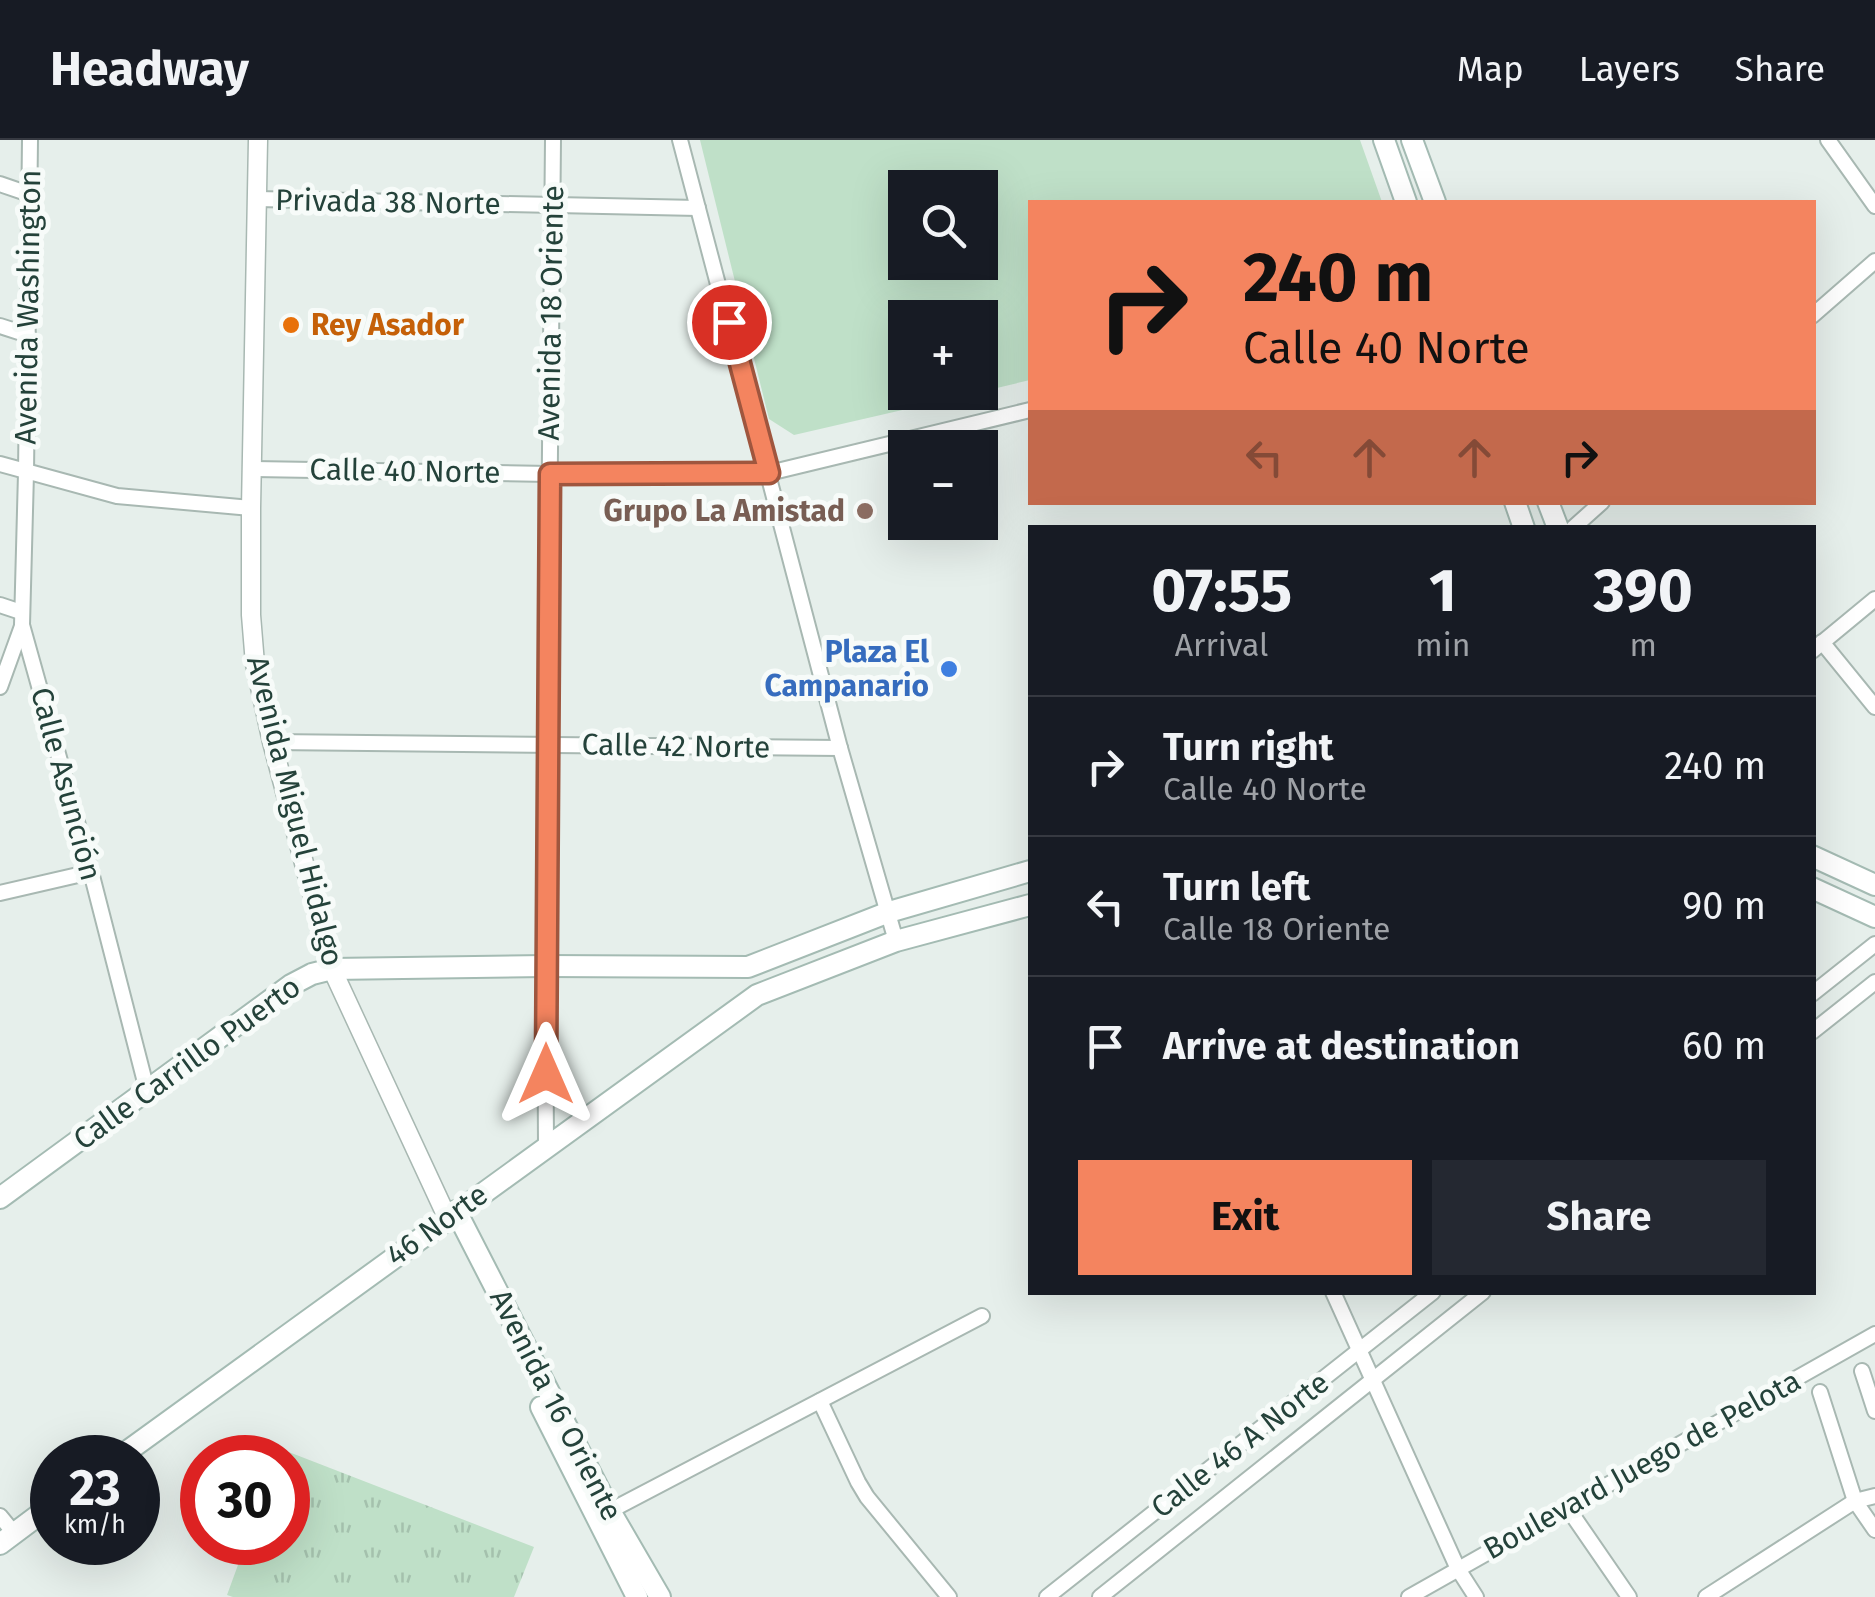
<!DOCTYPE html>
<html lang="en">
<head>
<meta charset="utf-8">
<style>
  body { margin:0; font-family:"Fira Sans",sans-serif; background:#242831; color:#f1f3f6; height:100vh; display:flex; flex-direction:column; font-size:38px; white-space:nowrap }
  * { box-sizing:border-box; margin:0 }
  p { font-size:32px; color:#9ea1a6 }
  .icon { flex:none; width:55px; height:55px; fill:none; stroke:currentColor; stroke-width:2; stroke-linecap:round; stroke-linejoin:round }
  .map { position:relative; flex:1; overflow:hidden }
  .details { position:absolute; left:1028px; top:385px; width:788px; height:770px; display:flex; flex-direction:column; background:#171b24; border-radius:0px; box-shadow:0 10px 40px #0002 }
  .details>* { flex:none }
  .guide { position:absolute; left:1028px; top:60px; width:788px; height:305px; border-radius:0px; box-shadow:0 10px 40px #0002; background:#f4845f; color:#111; overflow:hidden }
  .tools { position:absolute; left:888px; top:30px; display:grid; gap:20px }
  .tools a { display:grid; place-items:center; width:110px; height:110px; border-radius:0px; background:#171b24; box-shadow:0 10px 40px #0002; font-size:50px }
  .speed { position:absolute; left:30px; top:1295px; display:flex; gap:20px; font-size:50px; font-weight:700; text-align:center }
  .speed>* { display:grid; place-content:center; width:130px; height:130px; border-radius:50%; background:#171b24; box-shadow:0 10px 40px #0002; line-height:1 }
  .speed small { font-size:25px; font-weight:400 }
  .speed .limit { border:15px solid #d22; background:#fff; color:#111 }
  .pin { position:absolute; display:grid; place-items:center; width:85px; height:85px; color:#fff; margin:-42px; border:5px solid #fff; border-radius:50%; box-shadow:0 2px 10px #0007 }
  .me { position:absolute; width:110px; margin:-55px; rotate:0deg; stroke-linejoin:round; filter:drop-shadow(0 0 8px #0008) }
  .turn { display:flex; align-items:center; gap:35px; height:210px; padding:0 50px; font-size:45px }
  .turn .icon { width:130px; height:130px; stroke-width:2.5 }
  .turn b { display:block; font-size:70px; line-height:85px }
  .lanes { display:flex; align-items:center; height:95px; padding:0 50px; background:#0003; justify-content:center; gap:50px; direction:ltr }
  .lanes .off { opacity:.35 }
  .eta { display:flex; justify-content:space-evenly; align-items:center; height:170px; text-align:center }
  .eta b { font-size:60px; font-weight:700; line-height:70px }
  .cta { display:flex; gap:20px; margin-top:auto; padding:20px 50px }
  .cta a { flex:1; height:115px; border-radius:0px; background:#f4845f; color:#111; font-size:40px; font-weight:700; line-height:115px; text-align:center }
  .cta a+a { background:#242831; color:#f1f3f6 }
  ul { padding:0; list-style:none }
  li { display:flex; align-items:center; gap:30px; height:140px; padding:0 50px; border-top:2px solid #363941 }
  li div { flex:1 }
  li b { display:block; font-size:38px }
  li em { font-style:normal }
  header { display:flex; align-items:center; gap:60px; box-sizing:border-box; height:140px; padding:0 50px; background:#171b24; border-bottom:2px solid #363941 }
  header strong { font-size:48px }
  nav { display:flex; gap:55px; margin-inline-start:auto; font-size:35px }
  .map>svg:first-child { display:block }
</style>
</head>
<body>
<header>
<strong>Headway</strong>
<nav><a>Map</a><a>Layers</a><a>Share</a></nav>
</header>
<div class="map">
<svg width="1875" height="1457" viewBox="0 0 1875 1457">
  <defs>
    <pattern id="park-tufts" width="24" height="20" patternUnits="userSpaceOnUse" patternTransform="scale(2.5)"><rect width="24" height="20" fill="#bfe0c8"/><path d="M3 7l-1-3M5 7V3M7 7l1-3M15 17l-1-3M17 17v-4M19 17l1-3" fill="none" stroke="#a4c1ad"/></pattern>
  </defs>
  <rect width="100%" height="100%" fill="#e6efeb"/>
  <path fill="#bfe0c8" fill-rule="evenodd" d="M 700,0 L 1360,0 L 1382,62 L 1030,62 L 1030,240 L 980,252 L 980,178 L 905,178 L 905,252 L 976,253 L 794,295 L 769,279 ZM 905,48 L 980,48 L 980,122 L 905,122 Z"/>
  <polygon fill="url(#park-tufts)" points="281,1309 534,1407 514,1457 233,1457 227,1455 246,1403 288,1402 288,1318 278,1317"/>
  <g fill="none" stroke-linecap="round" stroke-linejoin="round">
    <g stroke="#a8b8b2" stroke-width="18">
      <g id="minor">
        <polyline points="30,0 26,333 22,485 91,732 147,950"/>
        <polyline points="680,0 840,608 896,801"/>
        <polyline points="1828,0 1875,66"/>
        <polyline points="0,44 29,54"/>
        <polyline points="257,59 698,68"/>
        <polyline points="1812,176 1875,121"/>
        <polyline points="0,186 28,195"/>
        <polyline points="0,324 117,356 251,368"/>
        <polyline points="252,329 549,334 769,333 1030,270"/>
        <polyline points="1573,388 1602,362"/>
        <polyline points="0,465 21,472"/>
        <polyline points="1822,502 1875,567"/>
        <polyline points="1812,511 1875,459"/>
        <polyline points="0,547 22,486"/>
        <polyline points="272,602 840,608"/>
        <polyline points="0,753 91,732"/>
        <polyline points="1812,854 1875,804"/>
        <polyline points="1812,892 1875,842"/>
        <polyline points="546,1006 545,826 553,0"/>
        <polyline points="1333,1152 1458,1429 1476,1457"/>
        <polyline points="1862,1231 1875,1271"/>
        <polyline points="1820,1252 1855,1361 1875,1390"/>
        <polyline points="820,1261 858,1342 867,1357 949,1457"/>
        <polyline points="1567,1367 1629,1457"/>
        <polyline points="602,1375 982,1176"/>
        <polyline points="0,1376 14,1393"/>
        <polyline points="1047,1457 1433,1152"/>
        <polyline points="1100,1457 1483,1152"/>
        <polyline points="1409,1457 1875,1194"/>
        <polyline points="1706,1457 1855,1361 1875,1356"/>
      </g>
    </g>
    <g stroke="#a8b8b2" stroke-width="21">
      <polyline id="tertiary" points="258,0 251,368 251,475 255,524 272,602 332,829 447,1077"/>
    </g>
    <g stroke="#a4bbb3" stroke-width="24">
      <g id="secondary">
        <polyline points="1384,0 1406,62"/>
        <polyline points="1412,0 1435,62"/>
        <polyline points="1515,362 1524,388"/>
        <polyline points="1548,362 1558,388"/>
        <polyline points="1812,716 1875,745"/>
        <polyline points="1812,748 1875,777"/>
        <polyline points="0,1058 291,845 312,834 332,829 545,826 748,827 889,772 1030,731"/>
        <polyline points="456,1071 610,1371 660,1457"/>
        <polyline points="541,1267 637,1457"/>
        <polyline points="118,1318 757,855 896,801 1030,765"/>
        <polyline points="0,1404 52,1365"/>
      </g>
    </g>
    <use href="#minor" stroke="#fff" stroke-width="14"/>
    <use href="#tertiary" stroke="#fff" stroke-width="18"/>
    <use href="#secondary" stroke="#fff" stroke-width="20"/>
  </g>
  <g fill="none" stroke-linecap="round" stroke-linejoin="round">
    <g stroke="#9f563e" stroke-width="25">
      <polyline id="route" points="546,934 550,334 769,333 729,182"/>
    </g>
    <use href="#route" stroke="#f4845f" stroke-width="18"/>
  </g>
  <circle fill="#e8710a" stroke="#f7fbf9" stroke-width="4" cx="291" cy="185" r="10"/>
  <circle fill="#8d6e63" stroke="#f7fbf9" stroke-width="4" cx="865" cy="371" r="10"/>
  <circle fill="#3f7fe0" stroke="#f7fbf9" stroke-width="4" cx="949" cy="529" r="10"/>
  <g text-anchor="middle" stroke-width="10" stroke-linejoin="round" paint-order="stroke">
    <g font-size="30" fill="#24423a" stroke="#f7fbf9">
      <text transform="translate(388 62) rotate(1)" y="10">Privada 38 Norte</text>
      <text transform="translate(28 167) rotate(-89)" y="10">Avenida Washington</text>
      <text transform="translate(551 173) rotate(-89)" y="10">Avenida 18 Oriente</text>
      <text transform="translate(405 331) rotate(1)" y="10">Calle 40 Norte</text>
      <text transform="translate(676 606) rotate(1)" y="10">Calle 42 Norte</text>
      <text transform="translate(66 644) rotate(75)" y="10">Calle Asunción</text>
      <text transform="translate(295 671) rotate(76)" y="10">Avenida Miguel Hidalgo</text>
      <text transform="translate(187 923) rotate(-36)" y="10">Calle Carrillo Puerto</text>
      <text transform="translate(437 1085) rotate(-36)" y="10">46 Norte</text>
      <text transform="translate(556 1265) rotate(63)" y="10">Avenida 16 Oriente</text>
      <text transform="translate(1240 1305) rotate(-38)" y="10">Calle 46 A Norte</text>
      <text transform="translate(1642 1325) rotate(-29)" y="10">Boulevard Juego de Pelota</text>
    </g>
    <g font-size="30" font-weight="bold" fill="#c56008" stroke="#f7fbf9" text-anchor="start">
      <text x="311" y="195">Rey Asador</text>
    </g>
    <g font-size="30" font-weight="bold" fill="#785e54" stroke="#f7fbf9" text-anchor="end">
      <text x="845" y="381">Grupo La Amistad</text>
    </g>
    <g font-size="30" font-weight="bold" fill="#366cbe" stroke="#f7fbf9" text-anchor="end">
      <text x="929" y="522">Plaza El<tspan x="929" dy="34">Campanario</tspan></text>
    </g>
  </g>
</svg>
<div class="tools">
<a><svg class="icon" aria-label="search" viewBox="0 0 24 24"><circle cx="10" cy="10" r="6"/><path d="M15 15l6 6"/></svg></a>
<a>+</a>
<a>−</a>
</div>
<div class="speed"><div>23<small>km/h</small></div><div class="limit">30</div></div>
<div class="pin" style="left:729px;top:182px;background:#d93025"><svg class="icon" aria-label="arrive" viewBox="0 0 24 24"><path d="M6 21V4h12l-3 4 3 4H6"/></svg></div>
<svg class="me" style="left:546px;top:934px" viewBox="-20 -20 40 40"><path d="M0-17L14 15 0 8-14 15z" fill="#f4845f" stroke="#fff" stroke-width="4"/></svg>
<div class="guide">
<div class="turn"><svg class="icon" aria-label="right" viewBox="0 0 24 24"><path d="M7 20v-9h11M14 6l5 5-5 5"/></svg><div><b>240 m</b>Calle 40 Norte</div></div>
<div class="lanes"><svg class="icon off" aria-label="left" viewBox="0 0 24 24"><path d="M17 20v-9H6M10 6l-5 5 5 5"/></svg><svg class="icon off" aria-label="ahead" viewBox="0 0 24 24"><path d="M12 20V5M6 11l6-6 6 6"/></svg><svg class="icon off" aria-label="ahead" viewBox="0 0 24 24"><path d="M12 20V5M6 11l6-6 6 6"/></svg><svg class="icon" aria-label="right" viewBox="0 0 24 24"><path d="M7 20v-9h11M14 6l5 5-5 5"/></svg></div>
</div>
<section class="details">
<div class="eta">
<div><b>07:55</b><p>Arrival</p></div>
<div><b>1</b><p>min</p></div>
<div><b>390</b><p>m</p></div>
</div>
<ul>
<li><svg class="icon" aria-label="right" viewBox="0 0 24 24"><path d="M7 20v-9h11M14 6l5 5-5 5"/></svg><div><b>Turn right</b><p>Calle 40 Norte</p></div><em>240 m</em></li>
<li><svg class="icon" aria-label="left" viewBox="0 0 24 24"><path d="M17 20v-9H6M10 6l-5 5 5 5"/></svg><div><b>Turn left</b><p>Calle 18 Oriente</p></div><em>90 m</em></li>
<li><svg class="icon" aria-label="arrive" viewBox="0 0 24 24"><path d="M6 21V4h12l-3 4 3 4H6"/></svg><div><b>Arrive at destination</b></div><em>60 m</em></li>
</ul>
<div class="cta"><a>Exit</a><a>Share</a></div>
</section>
</div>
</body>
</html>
